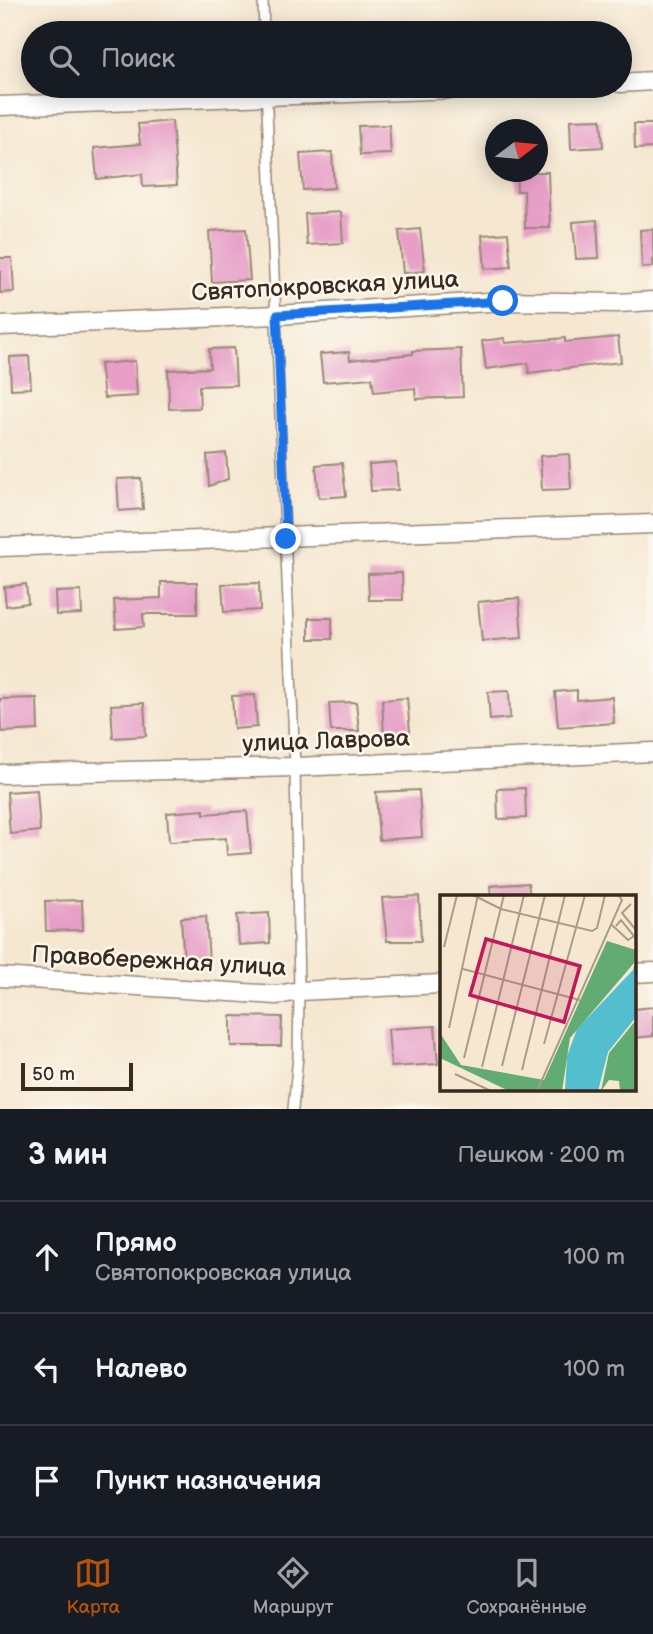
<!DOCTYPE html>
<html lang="ru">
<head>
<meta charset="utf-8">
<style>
  body { margin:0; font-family:"Balsamiq Sans",sans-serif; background:#242831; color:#f1f3f6 }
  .compass { position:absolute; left:485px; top:119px; width:63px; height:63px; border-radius:50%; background:#171b24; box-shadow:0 4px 18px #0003; rotate:74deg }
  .scale { position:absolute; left:21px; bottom:18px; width:112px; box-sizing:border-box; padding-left:7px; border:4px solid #3b2a1e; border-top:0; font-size:19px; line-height:24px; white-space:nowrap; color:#3b2a1e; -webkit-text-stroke:5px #fbf7ec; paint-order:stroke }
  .stop { position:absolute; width:21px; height:21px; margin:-16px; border:5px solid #1a73e8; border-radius:50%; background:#fff }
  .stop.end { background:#1a73e8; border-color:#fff; box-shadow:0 2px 7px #0008 }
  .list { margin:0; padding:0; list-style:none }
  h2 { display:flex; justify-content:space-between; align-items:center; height:91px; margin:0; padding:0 28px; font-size:30px }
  h2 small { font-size:23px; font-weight:400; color:#9ea1a6 }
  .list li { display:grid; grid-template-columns:46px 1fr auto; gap:21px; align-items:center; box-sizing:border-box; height:112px; padding:0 28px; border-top:2px solid #363941 }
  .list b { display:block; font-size:26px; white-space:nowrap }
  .list p { margin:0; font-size:23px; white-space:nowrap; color:#9ea1a6 }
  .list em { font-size:23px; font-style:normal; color:#9ea1a6 }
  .icon { flex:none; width:38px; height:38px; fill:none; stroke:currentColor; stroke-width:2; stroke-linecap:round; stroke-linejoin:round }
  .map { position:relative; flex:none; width:653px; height:1109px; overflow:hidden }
  .search { position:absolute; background:#171b24; box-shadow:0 4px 18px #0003; left:21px; right:21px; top:21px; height:77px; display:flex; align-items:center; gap:18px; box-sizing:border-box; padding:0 24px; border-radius:38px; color:#9ea1a6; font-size:26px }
  .sheet { height:427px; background:#171b24 }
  nav { display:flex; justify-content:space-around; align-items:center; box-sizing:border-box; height:98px; border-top:2px solid #363941; background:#171b24; font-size:19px; color:#9ea1a6 }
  nav a { display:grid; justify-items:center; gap:4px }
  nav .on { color:#b45309 }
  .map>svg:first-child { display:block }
  .building { fill:#e79fc8 }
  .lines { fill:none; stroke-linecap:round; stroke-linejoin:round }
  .lane-casing { stroke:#988877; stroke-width:12 }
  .street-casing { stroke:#988877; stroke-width:21 }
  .lane { stroke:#fff; stroke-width:9 }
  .street { stroke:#fff; stroke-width:18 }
  .route { stroke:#1a73e8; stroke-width:9 }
  .labels { text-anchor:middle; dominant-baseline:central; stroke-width:5; stroke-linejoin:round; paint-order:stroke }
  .street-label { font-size:24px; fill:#3b2a1e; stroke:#fbf7ec }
  .inset-road { fill:none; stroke:#ab9b89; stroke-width:2 }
  .view { fill:#c2185b; fill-opacity:0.15; stroke:#c2185b; stroke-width:3.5 }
  .inset-edge { fill:none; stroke:#3b2a1e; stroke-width:3.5 }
</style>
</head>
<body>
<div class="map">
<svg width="653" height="1109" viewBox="0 0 653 1109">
  <rect width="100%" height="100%" fill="#fbf7ec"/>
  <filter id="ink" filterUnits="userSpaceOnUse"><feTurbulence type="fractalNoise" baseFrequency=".0143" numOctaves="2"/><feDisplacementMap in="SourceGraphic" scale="14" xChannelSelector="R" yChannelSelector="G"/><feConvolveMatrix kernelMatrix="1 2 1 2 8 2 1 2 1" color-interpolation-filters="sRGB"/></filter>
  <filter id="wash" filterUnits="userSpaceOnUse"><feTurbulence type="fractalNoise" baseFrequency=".00686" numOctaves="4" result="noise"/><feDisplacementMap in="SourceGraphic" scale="28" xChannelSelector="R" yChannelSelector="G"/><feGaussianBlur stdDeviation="1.57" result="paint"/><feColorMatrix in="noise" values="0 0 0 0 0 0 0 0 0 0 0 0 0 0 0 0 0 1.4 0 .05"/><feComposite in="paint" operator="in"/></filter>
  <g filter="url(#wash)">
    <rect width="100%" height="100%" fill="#f5e7d0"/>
    <g id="blocks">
      <!-- building -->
      <g class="building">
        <polygon points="601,119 603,147 571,149 570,120"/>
        <polygon points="172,121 177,185 143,187 142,174 97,179 94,148 140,144 138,124"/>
        <polygon points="634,124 653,124 653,148 635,149"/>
        <polygon points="389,125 391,154 360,155 358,126"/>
        <polygon points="332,152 334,188 303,190 300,154"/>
        <polygon points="516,172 548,172 550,228 525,228 524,191 517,191"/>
        <polygon points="341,212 343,243 307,245 305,214"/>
        <polygon points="597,220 599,258 576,259 573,222"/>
        <polygon points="246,229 250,280 212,282 209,231"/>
        <polygon points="420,229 425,271 403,273 399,231"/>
        <polygon points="653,229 653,267 642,268 640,230"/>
        <polygon points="508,233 511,267 485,269 482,235"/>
        <polygon points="0,258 12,258 14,292 0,293"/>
        <polygon points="618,337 621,362 529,373 528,363 486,369 482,341 504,338 505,343 565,338 565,342"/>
        <polygon points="234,348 236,385 199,386 200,408 169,409 168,370 210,368 209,349"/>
        <polygon points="461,349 463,397 416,399 415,388 374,392 372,378 323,382 320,354 349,352 350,360 413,354 413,351"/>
        <polygon points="29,356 31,388 11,389 10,357"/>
        <polygon points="135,361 137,396 104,398 100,364"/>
        <polygon points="226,453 228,479 209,486 207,455"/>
        <polygon points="569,454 571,489 542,490 540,456"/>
        <polygon points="396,462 398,490 371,491 369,464"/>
        <polygon points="342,463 346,496 319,498 316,465"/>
        <polygon points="141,478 143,509 119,511 117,479"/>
        <polygon points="402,573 403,600 369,600 368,574"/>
        <polygon points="161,582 197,582 197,614 143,614 144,627 116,629 114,600 161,598"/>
        <polygon points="259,583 260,610 224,612 222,584"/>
        <polygon points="26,584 28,603 6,606 4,587"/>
        <polygon points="81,591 82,614 56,615 55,592"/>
        <polygon points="519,598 522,638 482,641 478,602"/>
        <rect x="309" y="618" width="23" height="21"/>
        <polygon points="577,690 577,700 612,697 614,723 558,727 555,692"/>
        <polygon points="509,691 510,718 490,720 488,692"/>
        <polygon points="255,695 257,727 234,729 232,696"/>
        <polygon points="37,698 38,730 1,732 0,699"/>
        <polygon points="407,698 410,732 384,734 382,700"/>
        <polygon points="356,702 359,731 331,731 329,703"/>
        <polygon points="144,703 146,736 113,738 111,705"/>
        <polygon points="525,788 526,818 498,819 497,789"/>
        <polygon points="37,790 40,831 10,834 7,792"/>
        <polygon points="419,790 422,837 379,840 376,792"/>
        <polygon points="204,810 204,814 247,811 251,853 227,855 226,838 169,842 167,813"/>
        <polygon points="528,883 530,897 491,897 490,886"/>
        <polygon points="419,896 421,941 387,941 382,898"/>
        <polygon points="82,900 83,930 46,931 45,901"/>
        <polygon points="269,913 270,943 239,945 237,915"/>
        <polygon points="206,916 209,963 184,964 181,918"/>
        <polygon points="653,1007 653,1036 634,1038 634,1009"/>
        <polygon points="231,1016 282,1017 281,1046 231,1046"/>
        <polygon points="435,1026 438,1064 391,1067 388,1029"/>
      </g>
    </g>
  </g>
  <g filter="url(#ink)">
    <use href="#blocks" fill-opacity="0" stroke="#988877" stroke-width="2"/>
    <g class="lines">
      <!-- lane casing -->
      <g class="lane-casing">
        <g id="lane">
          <polyline points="263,0 264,33"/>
          <polyline points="266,86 295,767 299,991 298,1056 293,1109"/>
        </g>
      </g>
      <!-- street casing -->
      <g class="street-casing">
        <g id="street">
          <polyline points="620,83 653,81"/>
          <polyline points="0,106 538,86"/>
          <polyline points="0,326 277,315 504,301 618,303 653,301"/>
          <polyline points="0,547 653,524"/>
          <polyline points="0,774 295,767 653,752"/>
          <polyline points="634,973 653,972"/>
          <polyline points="0,977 277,995 299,991 441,984"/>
        </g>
      </g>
      <!-- lane -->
      <use href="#lane" class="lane"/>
      <!-- street -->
      <use href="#street" class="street"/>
    </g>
  </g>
  <g class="lines" filter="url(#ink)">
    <!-- route -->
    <polyline class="route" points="286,539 277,315 503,301"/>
  </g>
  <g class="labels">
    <!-- street labels -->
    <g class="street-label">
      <text transform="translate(325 286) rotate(-3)">Святопокровская улица</text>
      <text transform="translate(326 741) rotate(-2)">улица Лаврова</text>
      <text transform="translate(159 961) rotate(3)">Правобережная улица</text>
    </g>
  </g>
  <!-- overview -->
  <g transform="translate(440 895)">
    <rect width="196" height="196" fill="#f5e7d0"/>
    <path d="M 167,46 L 196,55 L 194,68 L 130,143 L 122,196 L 69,196 L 0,163 L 0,138 L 21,170 L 104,185 ZM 196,125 L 196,196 L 180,196 L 179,186 L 169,185 L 161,196 L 169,158 Z" fill="#62ac74"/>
    <path d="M 196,64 L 196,122 L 168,157 L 158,196 L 125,196 L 127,161 L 137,134 L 193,75 Z" fill="#53bfce"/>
    <path class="inset-road" d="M 33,0 L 61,14 L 152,36 L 157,33 L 165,0M 191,9 L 182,18 L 196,35M 172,30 L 188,45 L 194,41 L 181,25 L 176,31M 4,52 L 17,0M 23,74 L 140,105M 9,133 L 38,0M 104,149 L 145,0M 24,163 L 64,0M 62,171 L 105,0M 42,172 L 84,0M 82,175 L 125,0M 15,179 L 51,196M 97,196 L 182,5 L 178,0"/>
    <path class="view" d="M 46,44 L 140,71 L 124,127 L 30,100 Z"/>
    <rect width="196" height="196" class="inset-edge"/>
  </g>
</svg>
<svg class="compass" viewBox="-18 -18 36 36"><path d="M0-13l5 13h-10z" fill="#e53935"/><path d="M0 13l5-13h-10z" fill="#9ea1a6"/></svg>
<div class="scale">50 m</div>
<div class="stop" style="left:503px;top:301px"></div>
<div class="stop end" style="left:286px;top:539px"></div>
<div class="search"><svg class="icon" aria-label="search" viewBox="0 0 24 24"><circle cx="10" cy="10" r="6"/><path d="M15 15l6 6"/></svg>Поиск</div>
</div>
<section class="sheet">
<h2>3 мин<small>Пешком · 200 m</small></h2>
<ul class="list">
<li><svg class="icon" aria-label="ahead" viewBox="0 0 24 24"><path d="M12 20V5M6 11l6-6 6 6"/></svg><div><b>Прямо</b><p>Святопокровская улица</p></div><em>100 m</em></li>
<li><svg class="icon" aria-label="left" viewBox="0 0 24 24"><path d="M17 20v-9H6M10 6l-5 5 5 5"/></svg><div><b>Налево</b></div><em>100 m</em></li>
<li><svg class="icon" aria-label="arrive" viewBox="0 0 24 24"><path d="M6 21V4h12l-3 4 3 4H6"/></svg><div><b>Пункт назначения</b></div></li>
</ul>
</section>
<nav>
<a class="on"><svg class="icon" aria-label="map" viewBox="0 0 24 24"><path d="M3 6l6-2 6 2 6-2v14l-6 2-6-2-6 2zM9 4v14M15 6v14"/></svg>Карта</a>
<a><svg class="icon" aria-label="directions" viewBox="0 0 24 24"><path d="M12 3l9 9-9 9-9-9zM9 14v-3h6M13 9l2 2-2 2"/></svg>Маршрут</a>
<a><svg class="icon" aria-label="saved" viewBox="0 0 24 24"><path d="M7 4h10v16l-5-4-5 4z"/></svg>Сохранённые</a>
</nav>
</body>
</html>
